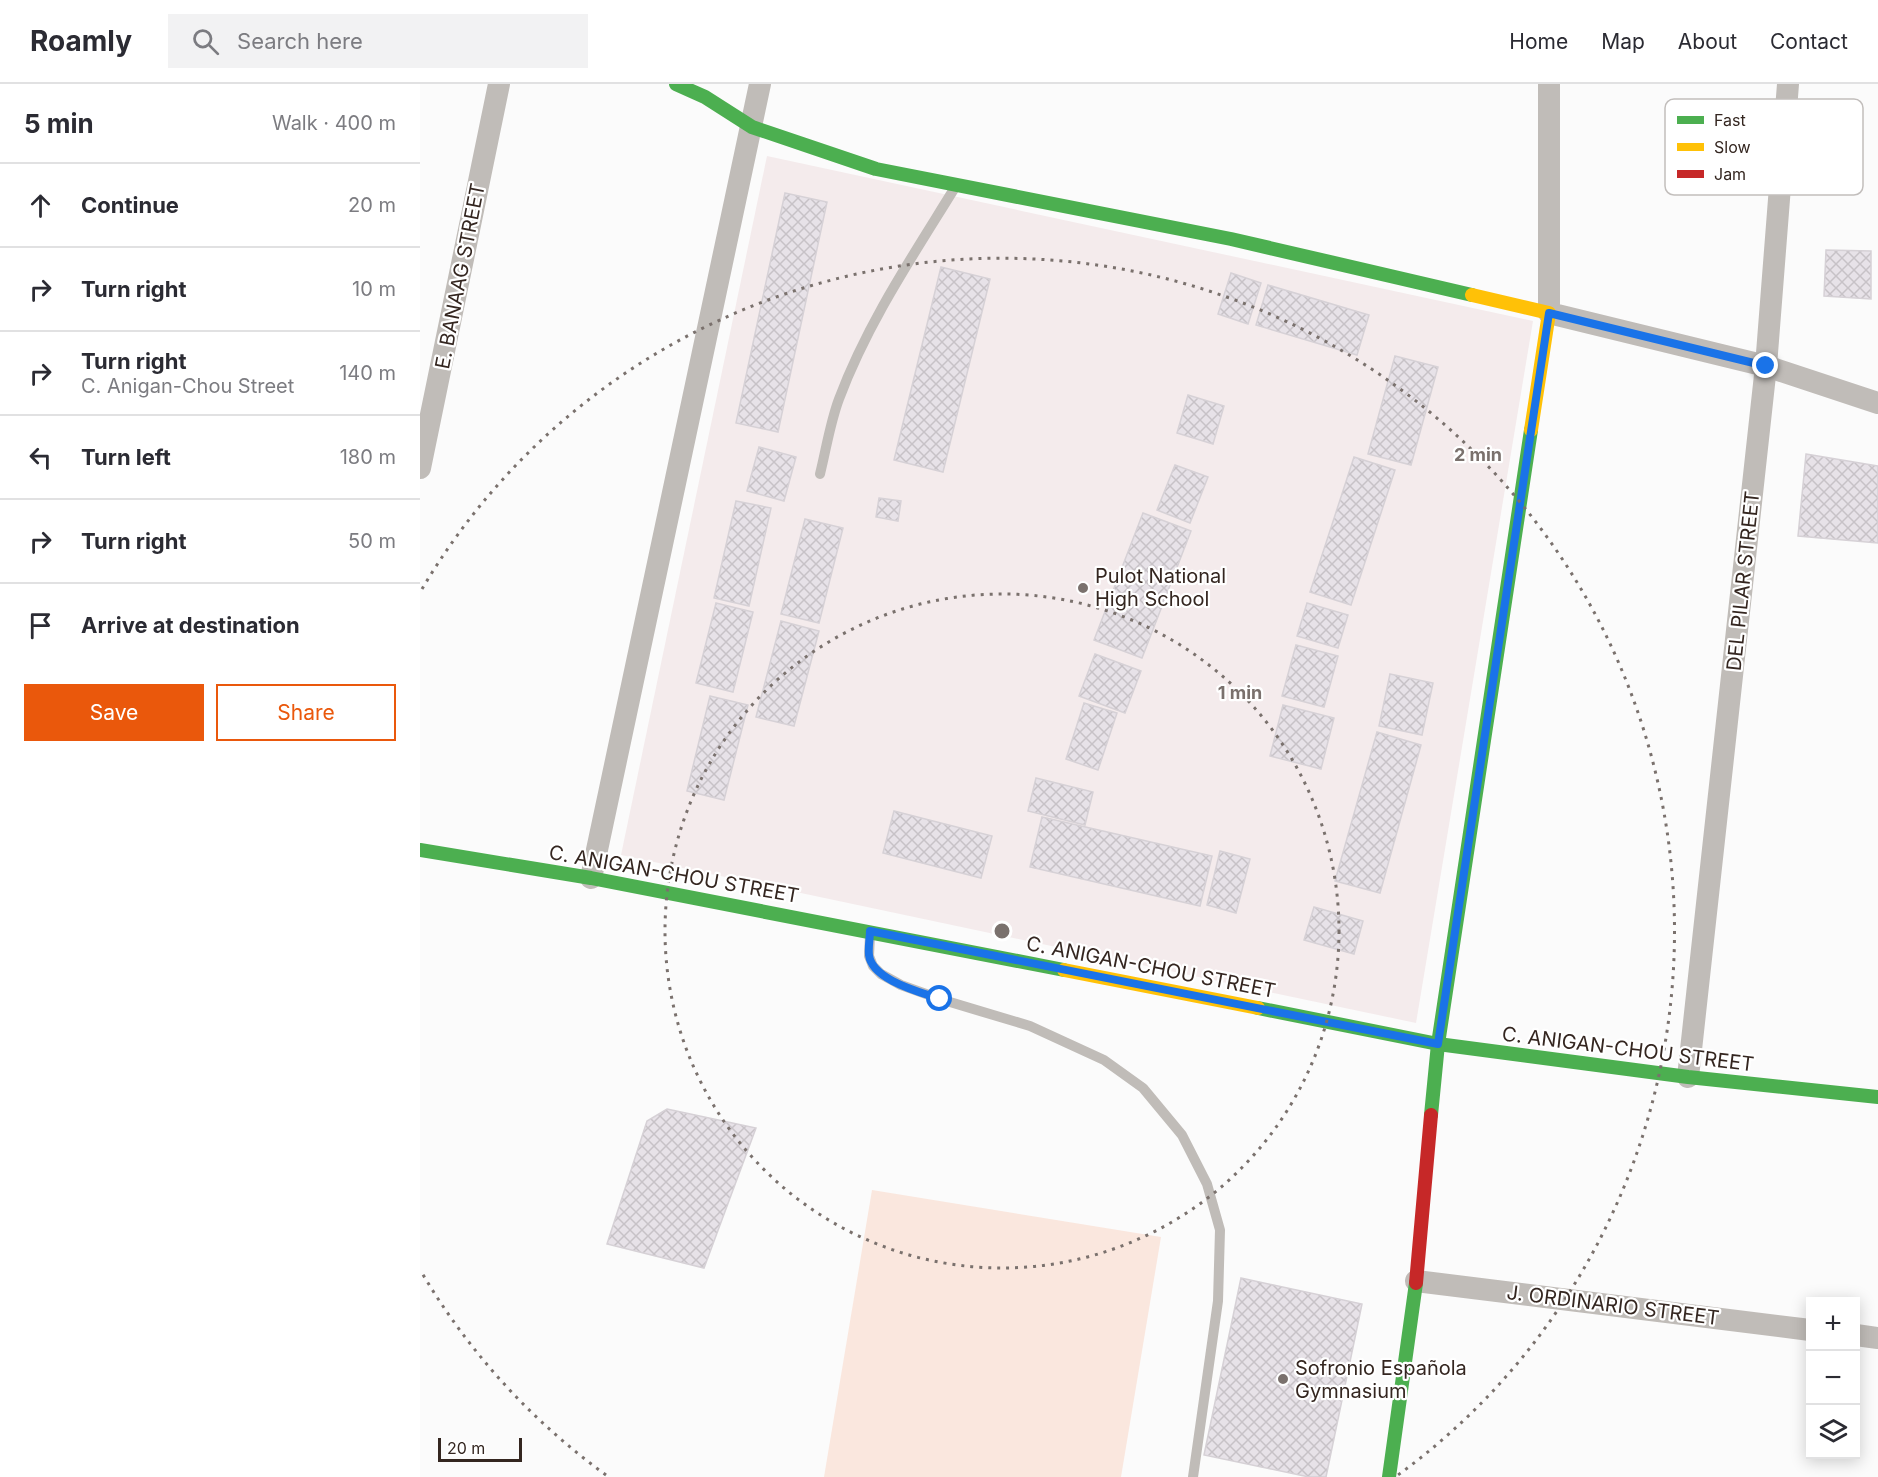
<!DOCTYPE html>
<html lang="en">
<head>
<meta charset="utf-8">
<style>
  body { margin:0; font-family:Inter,sans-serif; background:#f2f2f3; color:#2b2b33 }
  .controls { position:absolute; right:18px; bottom:18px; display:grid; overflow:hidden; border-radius:0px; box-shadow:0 3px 15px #0003 }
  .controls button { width:54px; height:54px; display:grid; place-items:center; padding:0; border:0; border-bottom:2px solid #e1e1e2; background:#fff; color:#2b2b33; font:30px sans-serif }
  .scale { position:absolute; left:18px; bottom:15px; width:84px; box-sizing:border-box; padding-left:6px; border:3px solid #342620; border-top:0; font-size:16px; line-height:21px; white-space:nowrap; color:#342620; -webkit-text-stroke:4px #fff; paint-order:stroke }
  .stop { position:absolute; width:18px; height:18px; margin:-14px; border:4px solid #1a73e8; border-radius:50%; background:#fff }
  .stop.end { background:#1a73e8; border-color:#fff; box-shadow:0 2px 6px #0008 }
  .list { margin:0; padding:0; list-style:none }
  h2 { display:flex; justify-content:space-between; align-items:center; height:78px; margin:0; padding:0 24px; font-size:26px }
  h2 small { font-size:20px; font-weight:400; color:#7c7c81 }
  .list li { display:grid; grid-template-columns:39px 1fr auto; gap:18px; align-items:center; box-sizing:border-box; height:84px; padding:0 24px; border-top:2px solid #e1e1e2 }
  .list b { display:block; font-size:22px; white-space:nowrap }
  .list p { margin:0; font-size:20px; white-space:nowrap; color:#7c7c81 }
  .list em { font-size:20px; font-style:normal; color:#7c7c81 }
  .actions { display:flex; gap:12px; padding:18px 24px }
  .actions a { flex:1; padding:14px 0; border:2px solid #ea580c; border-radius:0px; text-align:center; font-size:21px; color:#ea580c }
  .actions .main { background:#ea580c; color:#fff }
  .icon { flex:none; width:33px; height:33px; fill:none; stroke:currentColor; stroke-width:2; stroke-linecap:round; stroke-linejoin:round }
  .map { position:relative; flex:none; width:1458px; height:1393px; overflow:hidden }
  header { display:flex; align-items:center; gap:36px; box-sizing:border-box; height:84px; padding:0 30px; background:#fff; border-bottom:2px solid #e1e1e2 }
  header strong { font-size:28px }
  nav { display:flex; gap:33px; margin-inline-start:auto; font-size:21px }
  .search { width:420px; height:54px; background:#f2f2f3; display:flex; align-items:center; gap:15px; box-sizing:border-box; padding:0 21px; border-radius:0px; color:#7c7c81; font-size:22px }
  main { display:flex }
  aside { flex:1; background:#fff }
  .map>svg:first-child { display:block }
  .education { fill:#f4ebec }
  .pitch { fill:#fae7de }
  .building { fill:url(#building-cross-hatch); stroke:#d6d1d6; stroke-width:1.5 }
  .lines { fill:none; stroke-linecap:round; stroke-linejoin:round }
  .lane { stroke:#c0bcb8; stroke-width:10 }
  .street { stroke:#c0bcb8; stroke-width:22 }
  .fast { stroke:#4caf50; stroke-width:14 }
  .slow { stroke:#ffc107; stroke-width:14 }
  .jam { stroke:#c62828; stroke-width:14 }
  .route { stroke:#1a73e8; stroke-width:8 }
  .ring { fill:none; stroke:#7a716d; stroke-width:3; stroke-dasharray:3 6 }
  .poi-dot { fill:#7a716d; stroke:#fff; stroke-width:2 }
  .labels { text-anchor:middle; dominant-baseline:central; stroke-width:4.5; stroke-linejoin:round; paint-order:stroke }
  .street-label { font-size:20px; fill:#342620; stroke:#fff }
  .poi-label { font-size:20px; fill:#342620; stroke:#fff; text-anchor:start }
  .key { fill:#fff; stroke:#c2bebc; stroke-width:1.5 }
  .key-label { font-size:16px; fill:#342620 }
  .centre { fill:#7a716d; stroke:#fff; stroke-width:3 }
  .ring-label { font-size:18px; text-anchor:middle; font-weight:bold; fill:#7a716d; stroke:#fff; stroke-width:4.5; stroke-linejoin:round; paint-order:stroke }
</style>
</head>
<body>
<header>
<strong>Roamly</strong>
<div class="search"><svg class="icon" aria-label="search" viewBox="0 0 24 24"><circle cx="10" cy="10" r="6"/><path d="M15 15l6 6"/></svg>Search here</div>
<nav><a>Home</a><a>Map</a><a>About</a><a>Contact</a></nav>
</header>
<main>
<aside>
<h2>5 min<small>Walk · 400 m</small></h2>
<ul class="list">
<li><svg class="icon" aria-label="ahead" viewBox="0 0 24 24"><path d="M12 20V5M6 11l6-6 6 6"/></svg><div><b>Continue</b></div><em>20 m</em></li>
<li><svg class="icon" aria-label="right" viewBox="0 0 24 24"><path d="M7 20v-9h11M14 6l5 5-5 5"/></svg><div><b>Turn right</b></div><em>10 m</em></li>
<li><svg class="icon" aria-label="right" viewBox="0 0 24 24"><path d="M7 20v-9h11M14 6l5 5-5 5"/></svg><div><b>Turn right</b><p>C. Anigan-Chou Street</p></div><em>140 m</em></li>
<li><svg class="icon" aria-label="left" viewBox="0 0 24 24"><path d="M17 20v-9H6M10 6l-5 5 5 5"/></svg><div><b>Turn left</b></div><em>180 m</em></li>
<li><svg class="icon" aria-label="right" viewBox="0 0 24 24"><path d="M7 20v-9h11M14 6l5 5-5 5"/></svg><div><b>Turn right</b></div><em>50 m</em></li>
<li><svg class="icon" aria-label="arrive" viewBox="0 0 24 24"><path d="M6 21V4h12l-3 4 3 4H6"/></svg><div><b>Arrive at destination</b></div></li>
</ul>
<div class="actions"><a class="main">Save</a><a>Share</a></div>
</aside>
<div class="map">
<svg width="1458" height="1393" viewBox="0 0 1458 1393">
  <defs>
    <pattern id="building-cross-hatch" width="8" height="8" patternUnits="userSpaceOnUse" patternTransform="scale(1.5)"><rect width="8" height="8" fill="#e7e2e8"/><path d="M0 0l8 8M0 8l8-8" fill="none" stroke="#c7c2c7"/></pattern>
  </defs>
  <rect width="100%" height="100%" fill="#fbfbfb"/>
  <!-- education -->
  <polygon class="education" points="347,72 1113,237 996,939 201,771"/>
  <!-- pitch -->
  <polygon class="pitch" points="452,1106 741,1153 701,1393 404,1393"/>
  <!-- building -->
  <g class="building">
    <polygon points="365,109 407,118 358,348 316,339"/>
    <polygon points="1406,166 1451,167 1451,215 1404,212"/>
    <polygon points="521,183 570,195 523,388 474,376"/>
    <polygon points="811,189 841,199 828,240 798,230"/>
    <polygon points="848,201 949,231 937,271 836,241"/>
    <polygon points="975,272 1018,283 991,381 948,370"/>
    <polygon points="768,311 804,322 793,360 757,349"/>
    <polygon points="339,363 376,373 364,417 327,407"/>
    <polygon points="1386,370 1458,382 1458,459 1378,452"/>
    <polygon points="934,373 975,386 931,521 890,508"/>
    <polygon points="755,381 788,393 770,439 737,426"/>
    <polygon points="459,414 481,417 478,437 456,433"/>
    <polygon points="316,417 351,424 329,522 294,514"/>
    <polygon points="723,429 771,447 722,574 674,556"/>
    <polygon points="385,435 423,444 399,539 361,530"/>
    <polygon points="296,519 333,528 313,608 276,599"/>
    <polygon points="887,519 928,531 918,564 877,552"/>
    <polygon points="361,537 399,547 374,642 336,633"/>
    <polygon points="876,561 918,572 904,623 862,612"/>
    <polygon points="675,570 721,587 705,629 659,612"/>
    <polygon points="970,590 1013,599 1002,651 959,642"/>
    <polygon points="290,612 328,621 304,716 267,707"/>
    <polygon points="664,619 697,629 678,686 646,675"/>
    <polygon points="863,621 914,634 901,685 850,672"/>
    <polygon points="957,648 1001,661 960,809 915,797"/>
    <polygon points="616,694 673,708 665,741 608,727"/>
    <polygon points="474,727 572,752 561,794 463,769"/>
    <polygon points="622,733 792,772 780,822 610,783"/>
    <polygon points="800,767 830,775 816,829 787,821"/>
    <polygon points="894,823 943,837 934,870 884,856"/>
    <polygon points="247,1025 336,1044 284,1184 187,1160 227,1037"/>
    <polygon points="821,1194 942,1220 906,1393 889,1393 784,1371"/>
  </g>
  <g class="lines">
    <!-- lane -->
    <g class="lane">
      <path d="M 400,390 C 406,366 410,339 419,315 C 447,240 492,173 534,105"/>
      <polyline points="450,851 449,872 453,882 461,890 481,901 520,915 610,942 684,976 723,1004 762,1051 787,1100 800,1146 798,1217 773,1393"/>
    </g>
    <!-- street -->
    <g class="street">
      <polyline points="1129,0 1129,229 1346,282 1458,319"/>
      <polyline points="0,384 79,0"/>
      <polyline points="171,794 340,0"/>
      <polyline points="1268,993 1346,282 1368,0"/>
      <polyline points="996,1197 1390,1246"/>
      <polyline points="1436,1251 1458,1254"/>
    </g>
    <!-- fast -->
    <g class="fast">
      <polyline points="256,0 285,13 332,43 456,85 811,155 1052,211"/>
      <polyline points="0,766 171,794 644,886"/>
      <polyline points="838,924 1018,960 1268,993 1458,1013"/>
      <polyline points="1011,1031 1018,960 1111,346"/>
      <polyline points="969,1393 996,1199"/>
    </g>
    <!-- slow -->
    <g class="slow">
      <polyline points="1052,211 1129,229 1111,346"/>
      <polyline points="644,886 838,924"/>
    </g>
    <!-- jam -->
    <polyline class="jam" points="996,1199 1011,1031"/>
  </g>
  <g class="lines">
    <!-- route -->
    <path class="route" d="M 520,915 C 500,908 452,896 449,871 C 448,863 450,854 450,847 L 1018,960 L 1129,229 L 1346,282"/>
  </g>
  <!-- distance rings -->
  <g class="ring">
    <circle cx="582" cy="847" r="337"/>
    <path d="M186 1391A673 673 0 0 1 2 1189M2 505A673 673 0 1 1 978 1391"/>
  </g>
  <!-- markers -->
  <g class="poi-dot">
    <circle cx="663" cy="504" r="6"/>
    <circle cx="863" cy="1295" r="6"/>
  </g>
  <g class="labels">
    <!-- street labels -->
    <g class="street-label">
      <text transform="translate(40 192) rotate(-79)">E. BANAAG STREET</text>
      <text transform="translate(1323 497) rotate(-84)">DEL PILAR STREET</text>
      <text transform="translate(254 790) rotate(10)">C. ANIGAN-CHOU STREET</text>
      <text transform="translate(731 883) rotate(11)">C. ANIGAN-CHOU STREET</text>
      <text transform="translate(1208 965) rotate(7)">C. ANIGAN-CHOU STREET</text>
      <text transform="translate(1193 1221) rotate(7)">J. ORDINARIO STREET</text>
    </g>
    <!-- poi labels -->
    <g class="poi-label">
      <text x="675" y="492">Pulot National<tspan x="675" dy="23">High School</tspan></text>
      <text x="875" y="1284">Sofronio Española<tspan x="875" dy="23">Gymnasium</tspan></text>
    </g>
  </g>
  <!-- legend -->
  <rect x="1245" y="15" width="198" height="96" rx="9" class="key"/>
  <rect x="1257" y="32" width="27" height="8" fill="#4caf50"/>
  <rect x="1257" y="59" width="27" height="8" fill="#ffc107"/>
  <rect x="1257" y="86" width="27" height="8" fill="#c62828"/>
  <g class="key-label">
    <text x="1294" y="42">Fast</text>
    <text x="1294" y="69">Slow</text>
    <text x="1294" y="96">Jam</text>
  </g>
  <circle cx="582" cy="847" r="9" class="centre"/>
  <g class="ring-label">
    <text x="1058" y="377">2 min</text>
    <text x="820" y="615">1 min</text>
  </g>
</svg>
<div class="controls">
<button>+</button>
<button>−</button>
<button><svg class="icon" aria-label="layers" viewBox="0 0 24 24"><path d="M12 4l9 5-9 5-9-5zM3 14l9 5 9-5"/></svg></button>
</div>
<div class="scale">20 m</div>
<div class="stop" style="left:520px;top:915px"></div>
<div class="stop end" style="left:1346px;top:282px"></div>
</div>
</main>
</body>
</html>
